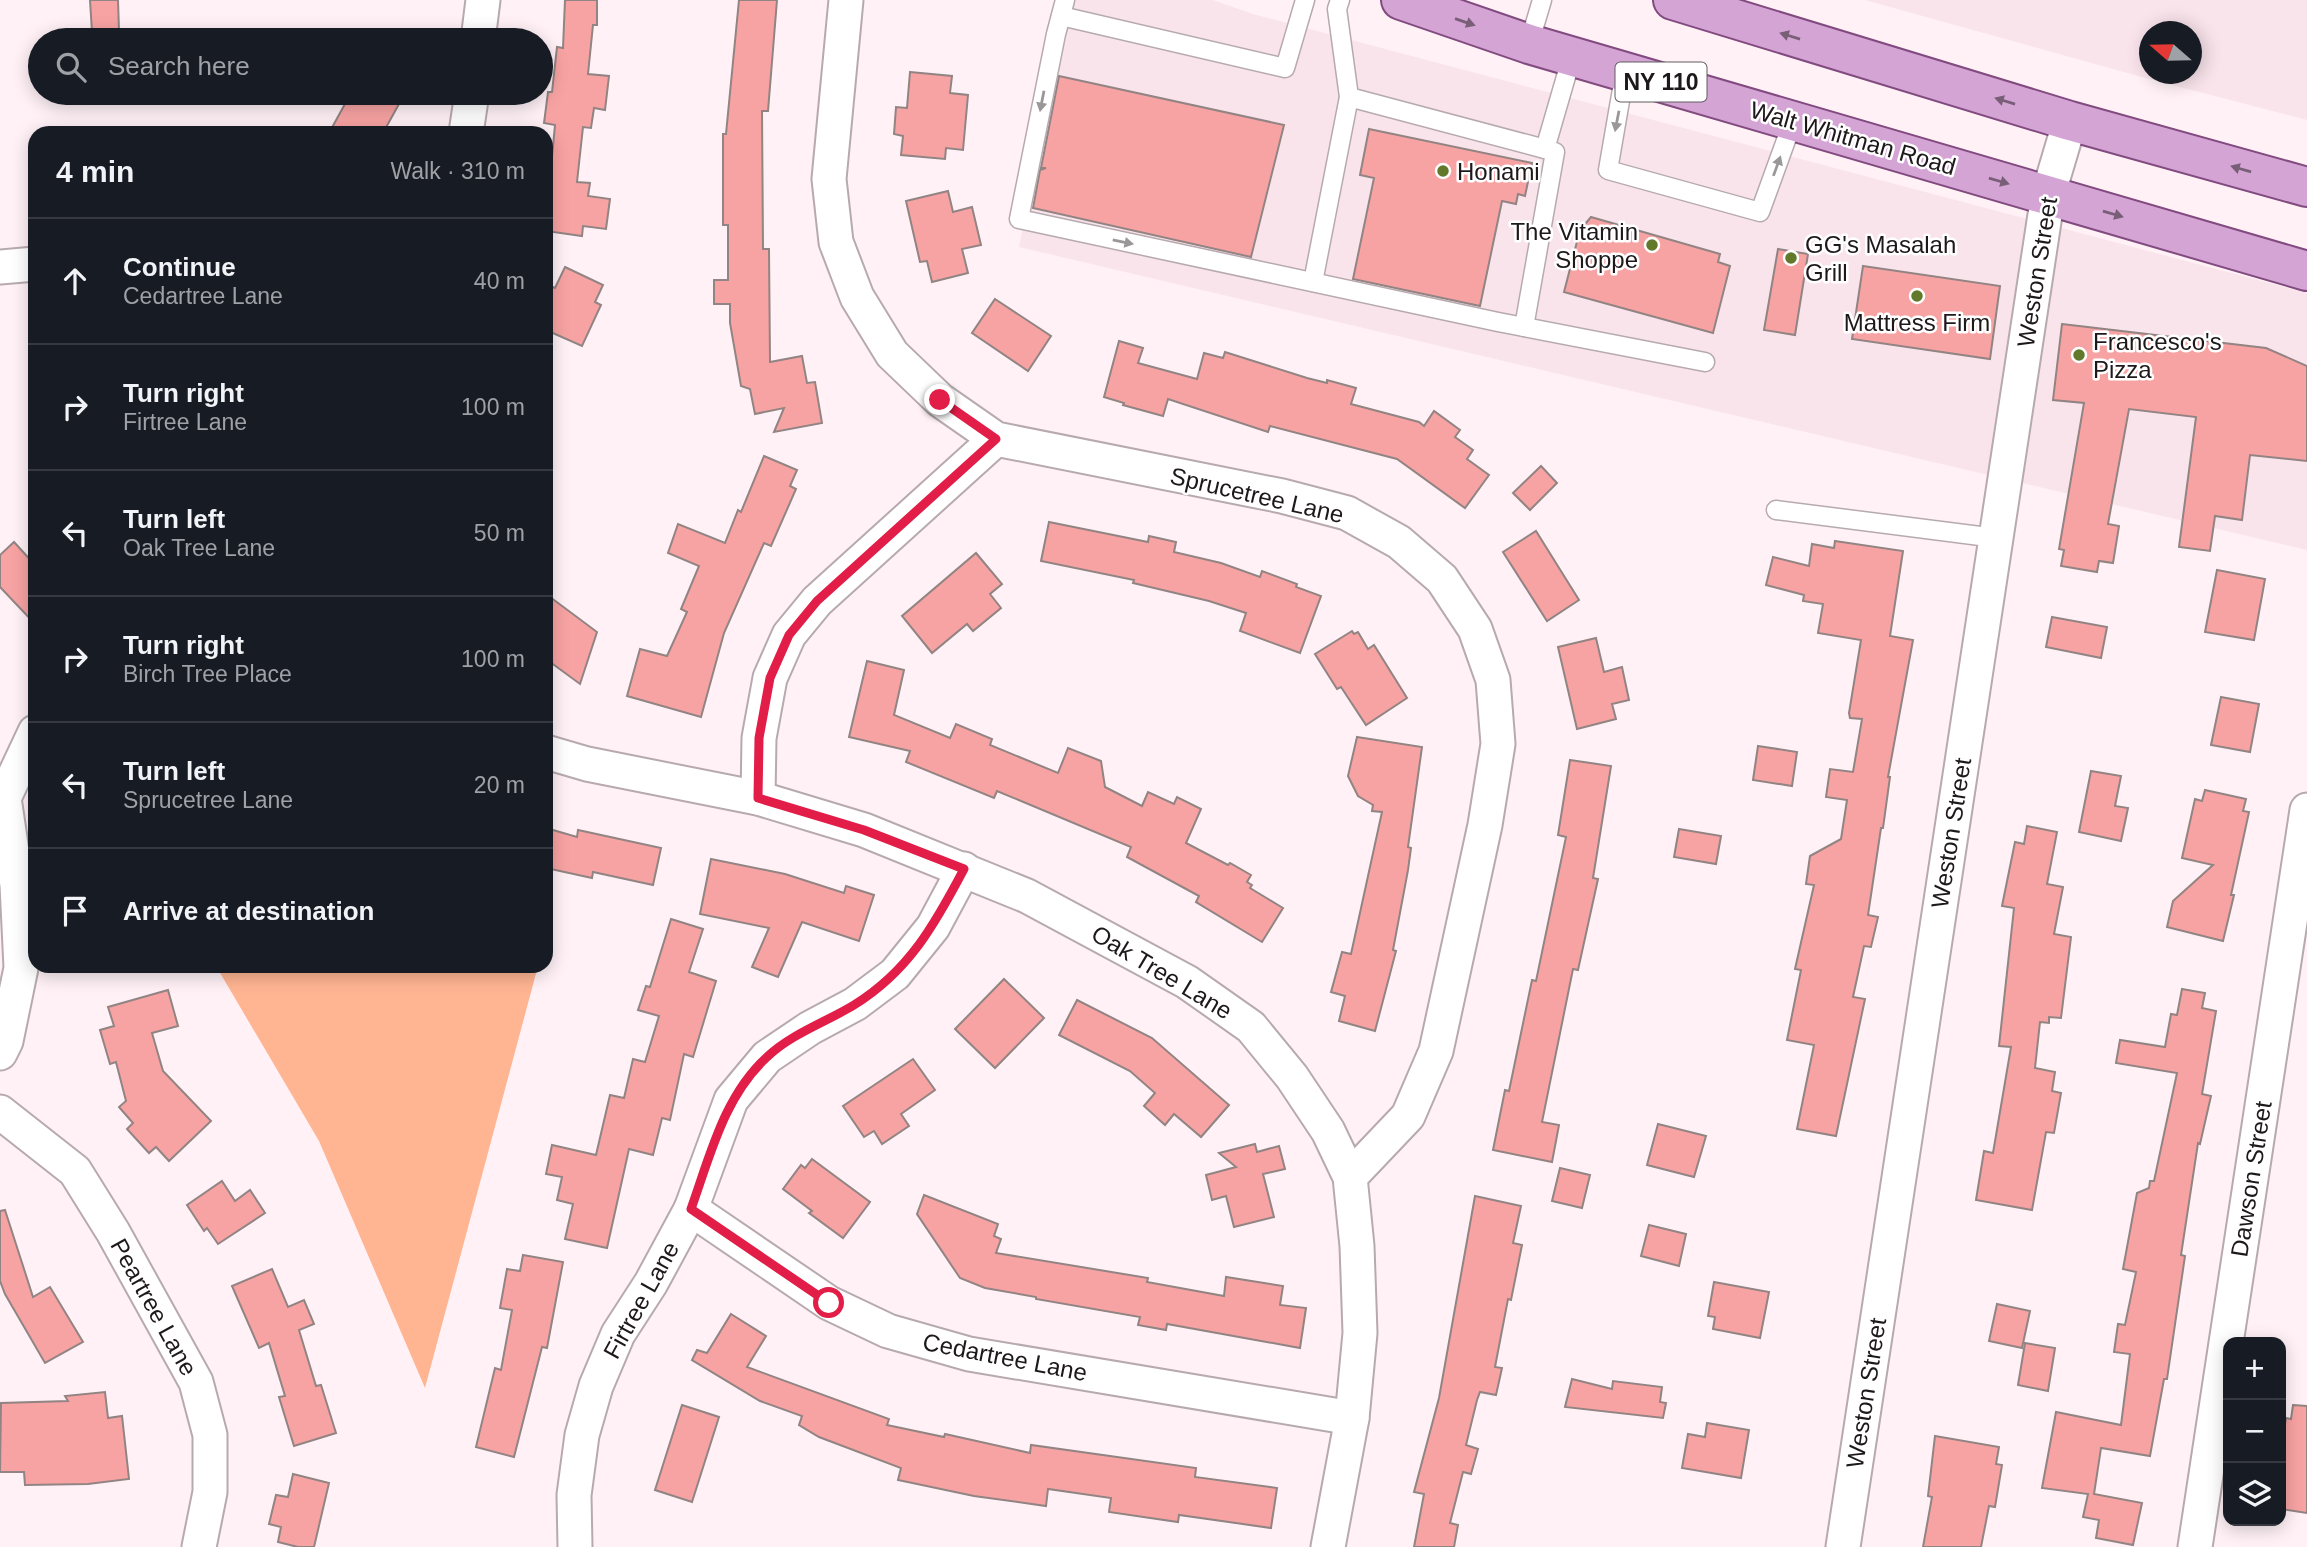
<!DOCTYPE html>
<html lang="en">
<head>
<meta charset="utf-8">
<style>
  body { margin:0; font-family:Helvetica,sans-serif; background:#242831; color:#f1f3f6 }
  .controls { position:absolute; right:21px; bottom:21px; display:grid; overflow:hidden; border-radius:14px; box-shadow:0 4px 18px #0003 }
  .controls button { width:63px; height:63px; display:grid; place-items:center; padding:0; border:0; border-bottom:2px solid #363941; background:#171b24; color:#f1f3f6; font:35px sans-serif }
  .compass { position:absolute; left:2139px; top:21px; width:63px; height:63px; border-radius:50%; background:#171b24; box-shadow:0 4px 18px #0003; rotate:290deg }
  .stop { position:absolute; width:21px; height:21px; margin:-16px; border:5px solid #e11d48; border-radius:50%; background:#fff }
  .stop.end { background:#e11d48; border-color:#fff; box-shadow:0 2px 7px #0008 }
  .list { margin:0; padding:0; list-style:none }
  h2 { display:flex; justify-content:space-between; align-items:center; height:91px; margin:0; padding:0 28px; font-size:30px }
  h2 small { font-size:23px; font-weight:400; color:#9ea1a6 }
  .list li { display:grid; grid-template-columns:46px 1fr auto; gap:21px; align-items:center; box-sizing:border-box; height:126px; padding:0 28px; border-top:2px solid #363941 }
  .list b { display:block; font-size:26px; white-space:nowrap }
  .list p { margin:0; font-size:23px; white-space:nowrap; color:#9ea1a6 }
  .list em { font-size:23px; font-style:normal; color:#9ea1a6 }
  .icon { flex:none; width:38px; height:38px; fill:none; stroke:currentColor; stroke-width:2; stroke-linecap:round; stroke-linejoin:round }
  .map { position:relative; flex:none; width:2307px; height:1547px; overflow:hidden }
  .search { position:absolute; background:#171b24; box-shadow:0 4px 18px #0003; left:28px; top:28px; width:525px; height:77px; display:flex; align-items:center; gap:18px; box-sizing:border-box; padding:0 24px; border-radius:38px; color:#9ea1a6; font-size:26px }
  .panel { position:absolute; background:#171b24; box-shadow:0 4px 18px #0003; left:28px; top:126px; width:525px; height:847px; border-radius:21px }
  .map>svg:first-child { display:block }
  .built { fill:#fae4ec; fill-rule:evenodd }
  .green { fill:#ffb592 }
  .building { fill:#f8a3a3; stroke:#918483; stroke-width:2 }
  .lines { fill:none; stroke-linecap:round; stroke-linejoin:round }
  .service-casing { stroke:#b7aaaf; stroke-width:21 }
  .minor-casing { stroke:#b7aaaf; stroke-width:37 }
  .primary-casing { stroke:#824b80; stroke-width:42 }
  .service { stroke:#fff; stroke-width:18 }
  .minor { stroke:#fff; stroke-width:33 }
  .primary { stroke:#d4a4d4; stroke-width:38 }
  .oneway { fill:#785e77 }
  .oneway2 { fill:#999798 }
  .route { stroke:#e11d48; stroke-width:9 }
  .poi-dot { fill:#62792b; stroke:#fff; stroke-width:2.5 }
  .labels { text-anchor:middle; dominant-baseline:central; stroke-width:5; stroke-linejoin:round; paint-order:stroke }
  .shield { fill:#fff; stroke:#615d5f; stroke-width:2 }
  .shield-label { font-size:23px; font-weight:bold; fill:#1d181a }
  .street-label { font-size:24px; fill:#1d181a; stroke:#fff }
  .poi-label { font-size:24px; fill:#1d181a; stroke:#fff; text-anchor:start }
</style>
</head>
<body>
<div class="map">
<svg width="2307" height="1547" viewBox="0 0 2307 1547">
  <rect width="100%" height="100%" fill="#fff1f6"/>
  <!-- built -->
  <g class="built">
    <polygon points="1069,0 1213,0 1253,14 2307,293 2307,550 1019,247"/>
    <path d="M 1865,0 L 2307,0 L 2307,120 L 2149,79 ZM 2150,32 L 2192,32 L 2192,74 L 2150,74 Z"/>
  </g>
  <!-- green -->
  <polygon class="green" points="216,966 538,966 425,1388 319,1141"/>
  <!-- building -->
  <g class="building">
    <polygon points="90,0 118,0 119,31 92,32"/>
    <polygon points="565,0 597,0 597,25 593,25 588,74 609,76 605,110 594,108 591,128 583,127 577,182 590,183 588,196 610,199 606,229 583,226 582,236 546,231 546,177 550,178 555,125 544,123 548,92 552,92 557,47 563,48"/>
    <polygon points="739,0 777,0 768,111 762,111 763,249 769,249 770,362 802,356 807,383 815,382 822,423 774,432 784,408 755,414 750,389 741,386 730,323 730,304 714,304 714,280 728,280 728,225 723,225 723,134 726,134"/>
    <polygon points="910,72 952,76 950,93 968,95 963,150 946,148 945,159 901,155 903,136 894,134 896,107 907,108"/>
    <polygon points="1059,76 1284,125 1251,257 1033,208 1040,170 1046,168 1041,168"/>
    <polygon points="351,93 405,93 383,133 329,133"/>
    <polygon points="1369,129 1532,163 1525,196 1518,194 1516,204 1502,201 1480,306 1353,279 1374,178 1360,175"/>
    <polygon points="948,191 953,212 972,207 981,245 962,249 968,273 932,282 927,261 920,262 906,201"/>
    <polygon points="1591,217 1720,254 1718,262 1730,266 1713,333 1564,292 1580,230"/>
    <polygon points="1778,249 1808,254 1795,335 1764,330"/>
    <polygon points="1863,266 2000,286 1990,359 1852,339"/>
    <polygon points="565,267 603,285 595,302 601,305 582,346 546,330 546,284 555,288"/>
    <polygon points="995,299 1051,336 1028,371 972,333"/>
    <polygon points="2062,324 2266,348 2307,366 2307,461 2250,455 2242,520 2215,516 2210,551 2179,547 2196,417 2129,409 2108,524 2119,526 2113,563 2099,561 2097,572 2061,566 2064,550 2059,549 2084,403 2053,400"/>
    <polygon points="1119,341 1143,348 1138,363 1197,379 1204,353 1223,358 1225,352 1307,378 1327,383 1327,380 1356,388 1351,404 1419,422 1424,426 1434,411 1460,430 1455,437 1473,450 1467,459 1489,475 1465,508 1397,459 1270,426 1268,432 1168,399 1163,416 1123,405 1124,403 1104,397"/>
    <polygon points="764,456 797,470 790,486 796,489 771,546 764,543 724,633 701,717 627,696 640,649 667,656 687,612 681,609 699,566 668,553 678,524 725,543 738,510 741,512"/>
    <polygon points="1541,466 1557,483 1530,510 1513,493"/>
    <polygon points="1049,522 1148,542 1149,536 1176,542 1174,552 1221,563 1260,577 1262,571 1297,584 1296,587 1321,596 1300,653 1240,631 1246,613 1209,601 1133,583 1134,580 1041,561"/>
    <polygon points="1536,531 1579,600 1547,621 1503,552"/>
    <polygon points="1835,541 1903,551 1890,636 1913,640 1888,777 1890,777 1883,828 1881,828 1868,915 1878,917 1871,947 1864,946 1853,997 1865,999 1836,1136 1797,1129 1814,1045 1787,1040 1801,970 1795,969 1814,885 1806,884 1810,856 1841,839 1847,800 1826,797 1830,769 1853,772 1862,719 1850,718 1849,713 1861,640 1818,633 1823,604 1803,601 1804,595 1766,585 1773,557 1809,566 1812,544 1834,548"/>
    <polygon points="14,542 35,565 35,624 0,587 0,555"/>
    <polygon points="976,553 1002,584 990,594 1001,608 973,631 967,624 932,653 902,616"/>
    <polygon points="2217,570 2265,579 2254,640 2205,632"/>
    <polygon points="546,594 597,632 580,684 546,659"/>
    <polygon points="2052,617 2107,627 2101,658 2046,647"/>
    <polygon points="1352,631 1354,634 1358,632 1368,649 1374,645 1407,698 1366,725 1341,687 1337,689 1315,654"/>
    <polygon points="1596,638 1604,672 1622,667 1629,700 1612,704 1616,719 1577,729 1558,647"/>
    <polygon points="867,661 904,670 894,715 950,738 956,724 992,739 990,745 1058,773 1068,748 1101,761 1105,787 1142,806 1148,792 1174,804 1177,797 1201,809 1186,843 1228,865 1230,863 1251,875 1247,882 1252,885 1250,888 1283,908 1262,942 1196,902 1199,896 1127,857 1131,847 997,791 994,798 906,762 910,751 849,737"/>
    <polygon points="2221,697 2259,704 2250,752 2211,745"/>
    <polygon points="1357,737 1422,747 1408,847 1411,848 1408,870 1393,950 1396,951 1375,1031 1339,1021 1345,996 1331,992 1342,952 1351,954 1382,812 1372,811 1373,805 1358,796 1348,776"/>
    <polygon points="1758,746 1797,752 1792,786 1753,780"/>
    <polygon points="1570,760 1611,766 1593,878 1598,879 1578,970 1573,969 1542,1122 1559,1125 1552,1162 1493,1150 1505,1090 1509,1091 1532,980 1536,981 1566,837 1558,835"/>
    <polygon points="2091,771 2121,776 2115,806 2128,808 2121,841 2079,832"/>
    <polygon points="2205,790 2246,799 2243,811 2249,812 2231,895 2234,895 2223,941 2167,927 2173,901 2213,865 2182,858 2195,799 2202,801"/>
    <polygon points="2027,826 2057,832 2047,884 2063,887 2054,934 2071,937 2061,1018 2049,1017 2049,1023 2040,1022 2035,1068 2055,1072 2052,1091 2061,1093 2054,1133 2046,1132 2032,1210 1976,1200 1984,1151 1993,1153 2011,1047 1999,1046 2014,908 2002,906 2015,842 2024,844"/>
    <polygon points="546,828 577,837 578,830 661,848 653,885 593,872 592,878 546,868"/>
    <polygon points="1679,829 1721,836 1716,864 1674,857"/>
    <polygon points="711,859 785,874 844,893 846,886 874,895 859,941 802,922 778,977 752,967 769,928 700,914"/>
    <polygon points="671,919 703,929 689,972 716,981 693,1057 684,1054 670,1120 662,1118 653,1155 629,1149 607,1248 565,1239 573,1204 557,1200 562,1177 546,1174 552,1145 596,1155 610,1095 624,1098 633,1059 645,1062 659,1016 638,1010 646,986 650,987"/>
    <polygon points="1004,979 1044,1018 995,1068 955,1029"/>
    <polygon points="2182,989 2205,993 2202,1008 2216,1011 2202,1094 2211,1096 2200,1144 2198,1143 2181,1255 2185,1256 2167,1379 2164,1379 2150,1456 2101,1448 2094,1494 2142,1503 2133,1545 2096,1538 2099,1520 2083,1517 2088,1494 2042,1488 2056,1412 2121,1425 2130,1354 2114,1352 2118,1324 2125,1325 2136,1272 2123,1269 2137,1193 2149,1188 2150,1181 2154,1181 2177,1073 2116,1063 2120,1040 2165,1047 2171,1014 2177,1015"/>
    <polygon points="168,990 178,1026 152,1033 163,1071 211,1121 169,1161 156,1147 149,1153 127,1129 133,1123 119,1107 126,1101 116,1062 110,1064 100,1030 114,1026 108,1007"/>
    <polygon points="1077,1000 1152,1038 1229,1105 1201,1137 1174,1114 1165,1125 1144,1106 1155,1093 1130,1071 1059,1035"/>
    <polygon points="913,1059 935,1090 901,1114 909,1126 882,1144 874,1131 864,1137 843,1106"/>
    <polygon points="1658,1124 1706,1136 1694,1177 1647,1165"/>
    <polygon points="1255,1144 1257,1152 1279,1146 1285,1169 1263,1174 1274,1217 1234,1227 1226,1196 1212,1200 1206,1175 1236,1167 1219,1153"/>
    <polygon points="812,1159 870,1202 843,1238 809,1213 812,1211 783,1189 801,1165 805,1168"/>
    <polygon points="1560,1168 1590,1175 1582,1208 1552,1201"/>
    <polygon points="222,1181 235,1201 250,1190 265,1213 218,1244 207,1228 204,1231 187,1205"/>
    <polygon points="924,1195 998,1224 994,1236 1001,1239 996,1253 1148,1278 1147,1282 1224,1296 1226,1277 1283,1286 1280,1305 1306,1308 1300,1348 1167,1324 1166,1330 1138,1325 1140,1317 1036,1299 1036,1297 985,1288 960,1278 917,1214"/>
    <polygon points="1475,1196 1521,1206 1513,1243 1522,1245 1511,1300 1508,1299 1495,1367 1502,1368 1496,1395 1480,1392 1477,1400 1466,1445 1478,1449 1471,1474 1463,1472 1450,1523 1458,1525 1454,1547 1414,1547 1424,1494 1414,1492 1439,1398"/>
    <polygon points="5,1210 33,1297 50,1287 83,1342 45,1363 5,1294 0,1281 0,1211"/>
    <polygon points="1649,1225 1686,1234 1679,1266 1641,1256"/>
    <polygon points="523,1255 563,1262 547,1348 542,1347 514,1457 476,1447 495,1368 501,1370 512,1310 500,1308 507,1269 520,1271"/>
    <polygon points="272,1269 288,1307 304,1300 314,1324 299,1330 316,1386 321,1385 336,1433 294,1446 279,1397 285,1396 269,1343 259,1348 232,1286"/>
    <polygon points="1714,1282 1769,1292 1760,1338 1713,1329 1715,1317 1708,1316"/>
    <polygon points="1997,1304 2030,1311 2022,1348 1989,1341"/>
    <polygon points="731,1314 766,1336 747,1367 889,1419 887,1425 944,1437 945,1434 1030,1453 1031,1445 1196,1468 1195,1477 1277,1488 1271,1528 1179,1515 1178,1522 1109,1512 1111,1498 1048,1489 1046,1506 974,1496 898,1480 901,1468 819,1437 799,1425 802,1416 760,1401 692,1360 697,1350 707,1353"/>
    <polygon points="2025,1343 2055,1348 2048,1391 2018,1385"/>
    <polygon points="1572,1379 1612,1389 1613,1381 1662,1387 1660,1402 1666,1403 1663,1418 1565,1407"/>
    <polygon points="105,1392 108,1418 122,1416 129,1479 88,1484 25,1485 24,1472 0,1472 1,1403 68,1401 65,1396"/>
    <polygon points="682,1405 719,1417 692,1502 655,1490"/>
    <polygon points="2293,1405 2307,1406 2307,1513 2281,1509 2281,1482 2285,1455 2281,1455 2281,1449 2286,1418 2291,1419"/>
    <polygon points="1707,1423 1749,1430 1741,1478 1682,1468 1688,1434 1705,1437"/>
    <polygon points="1935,1436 1999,1447 1996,1464 2002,1465 1995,1507 1989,1506 1981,1547 1923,1547 1932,1497 1928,1496"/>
    <polygon points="293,1474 329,1483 314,1547 298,1547 278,1542 281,1527 269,1524 276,1495 288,1497"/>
  </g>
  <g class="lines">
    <!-- service casing -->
    <g class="service-casing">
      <g id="service">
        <polyline points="1065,0 1056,34 1019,219 1498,322 1705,362"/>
        <polyline points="1340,0 1337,9 1349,97 1545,149 1572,56"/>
        <polyline points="1061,16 1285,68 1305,0"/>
        <polyline points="1529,44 1542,0"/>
        <polyline points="1625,72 1608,170 1760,212 1793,121"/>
        <polyline points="1313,282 1349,97"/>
        <polyline points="1524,327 1555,152 1545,149"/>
        <polyline points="1776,510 1996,538"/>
      </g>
    </g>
    <!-- minor casing -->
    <g class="minor-casing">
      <g id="minor">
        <polyline points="846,0 829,179 836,242 857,297 892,354 940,400 996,439 1282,496 1347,513 1399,542 1442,579 1475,629 1493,680 1498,744 1485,825 1436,1051 1408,1116 1350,1177"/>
        <polyline points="478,40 483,0"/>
        <polyline points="466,133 472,93"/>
        <polyline points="0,267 35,264"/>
        <polyline points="546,752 587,764 758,798 864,830 1027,896 1187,982 1251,1027 1292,1077 1328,1131 1350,1177 1357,1246 1360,1333 1352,1418 1328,1547"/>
        <polyline points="758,798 759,738 770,678 789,635 817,601 996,439"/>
        <polyline points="0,1053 6,1041 21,968 17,885 4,798 35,732"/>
        <polyline points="0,1112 75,1171 113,1232 196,1382 210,1435 210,1492 199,1547"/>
        <polyline points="691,1209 829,1303 888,1331 969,1354 1352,1418"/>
        <polyline points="575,1547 574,1495 582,1435 596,1386 618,1334 651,1283 691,1209 731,1100 767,1057 810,1028 855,1004 895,974 933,927 964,869"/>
        <polyline points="1843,1547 2048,195 2070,121"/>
        <polyline points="2195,1547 2307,810"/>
      </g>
    </g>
    <!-- primary casing -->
    <g class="primary-casing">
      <g id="primary">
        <polyline points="1401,0 1529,44 2307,271"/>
        <polyline points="1673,0 2070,121 2307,187"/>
      </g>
    </g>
    <!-- service -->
    <use href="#service" class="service"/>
    <!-- minor -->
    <use href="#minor" class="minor"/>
    <!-- primary -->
    <use href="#primary" class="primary"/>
  </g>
  <!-- one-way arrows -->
  <defs><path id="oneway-solid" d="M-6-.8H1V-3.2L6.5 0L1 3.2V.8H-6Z" transform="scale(1.75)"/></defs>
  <g class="oneway">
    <use href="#oneway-solid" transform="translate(1465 22) rotate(19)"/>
    <use href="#oneway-solid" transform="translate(1790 36) rotate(-163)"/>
    <use href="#oneway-solid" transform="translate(2005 101) rotate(-163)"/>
    <use href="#oneway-solid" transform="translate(2241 169) rotate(-164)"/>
    <use href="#oneway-solid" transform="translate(1999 181) rotate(16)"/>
    <use href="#oneway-solid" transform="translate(2113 214) rotate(16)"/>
  </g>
  <g class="oneway2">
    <use href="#oneway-solid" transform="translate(1042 101) rotate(101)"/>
    <use href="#oneway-solid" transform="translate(1617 121) rotate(101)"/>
    <use href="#oneway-solid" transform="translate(1777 166) rotate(-70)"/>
    <use href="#oneway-solid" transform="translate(1123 242) rotate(12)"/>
  </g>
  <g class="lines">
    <!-- route -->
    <path class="route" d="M 829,1303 L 691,1209 C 710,1156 724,1096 767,1057 C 791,1034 826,1022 854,1005 C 909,971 935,924 964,869 L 864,830 L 758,798 L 759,738 L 770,678 L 789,635 L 817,601 L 996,439 L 940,400"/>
  </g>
  <!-- markers -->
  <g class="poi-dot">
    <circle cx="1443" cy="171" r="7"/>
    <circle cx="1652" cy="245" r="7"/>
    <circle cx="1791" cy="258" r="7"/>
    <circle cx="1917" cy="296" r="7"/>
    <circle cx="2079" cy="355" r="7"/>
  </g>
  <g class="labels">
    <!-- shield labels -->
    <rect class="shield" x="1615.5" y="62.5" width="91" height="39" rx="5"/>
    <g class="shield-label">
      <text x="1661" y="82">NY 110</text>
    </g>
    <!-- street labels -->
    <g class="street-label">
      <text transform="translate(1853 138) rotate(16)">Walt Whitman Road</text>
      <text transform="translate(2037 272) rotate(-81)">Weston Street</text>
      <text transform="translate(1257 495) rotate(13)">Sprucetree Lane</text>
      <text transform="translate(1951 833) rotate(-81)">Weston Street</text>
      <text transform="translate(1162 972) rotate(31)">Oak Tree Lane</text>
      <text transform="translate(2251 1179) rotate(-81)">Dawson Street</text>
      <text transform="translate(641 1300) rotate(-61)">Firtree Lane</text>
      <text transform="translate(154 1307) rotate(61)">Peartree Lane</text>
      <text transform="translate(1005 1357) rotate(11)">Cedartree Lane</text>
      <text transform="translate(1866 1393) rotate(-81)">Weston Street</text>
    </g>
    <!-- poi labels -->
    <g class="poi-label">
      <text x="1457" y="171">Honami</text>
      <text x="1638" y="231" text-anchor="end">The Vitamin<tspan x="1638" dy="28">Shoppe</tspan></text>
      <text x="1805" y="244">GG's Masalah<tspan x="1805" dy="28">Grill</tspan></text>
      <text x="1917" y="322" text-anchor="middle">Mattress Firm</text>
      <text x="2093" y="341">Francesco's<tspan x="2093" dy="28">Pizza</tspan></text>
    </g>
  </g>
</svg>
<div class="controls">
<button>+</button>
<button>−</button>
<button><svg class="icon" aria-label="layers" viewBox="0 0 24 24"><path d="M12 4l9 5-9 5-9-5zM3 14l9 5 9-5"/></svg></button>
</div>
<svg class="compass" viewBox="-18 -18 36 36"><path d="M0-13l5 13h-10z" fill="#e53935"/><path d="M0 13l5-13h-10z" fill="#9ea1a6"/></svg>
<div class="stop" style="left:829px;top:1303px"></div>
<div class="stop end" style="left:940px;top:400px"></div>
<div class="search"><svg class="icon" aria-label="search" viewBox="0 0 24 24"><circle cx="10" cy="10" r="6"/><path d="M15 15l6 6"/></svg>Search here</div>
<section class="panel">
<h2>4 min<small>Walk · 310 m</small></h2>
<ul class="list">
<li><svg class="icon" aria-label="ahead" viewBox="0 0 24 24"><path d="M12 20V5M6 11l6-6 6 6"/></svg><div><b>Continue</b><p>Cedartree Lane</p></div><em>40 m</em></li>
<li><svg class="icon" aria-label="right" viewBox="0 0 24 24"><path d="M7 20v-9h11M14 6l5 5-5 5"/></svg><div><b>Turn right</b><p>Firtree Lane</p></div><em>100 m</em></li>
<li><svg class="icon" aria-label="left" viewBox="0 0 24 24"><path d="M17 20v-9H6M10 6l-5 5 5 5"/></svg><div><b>Turn left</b><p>Oak Tree Lane</p></div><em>50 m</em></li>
<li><svg class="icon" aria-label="right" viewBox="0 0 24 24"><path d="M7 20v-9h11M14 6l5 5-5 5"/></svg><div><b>Turn right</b><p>Birch Tree Place</p></div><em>100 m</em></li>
<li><svg class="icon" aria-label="left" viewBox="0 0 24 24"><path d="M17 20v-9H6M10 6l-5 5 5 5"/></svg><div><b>Turn left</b><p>Sprucetree Lane</p></div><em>20 m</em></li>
<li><svg class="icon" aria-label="arrive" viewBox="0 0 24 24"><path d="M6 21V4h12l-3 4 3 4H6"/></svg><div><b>Arrive at destination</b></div></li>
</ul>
</section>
</div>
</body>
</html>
